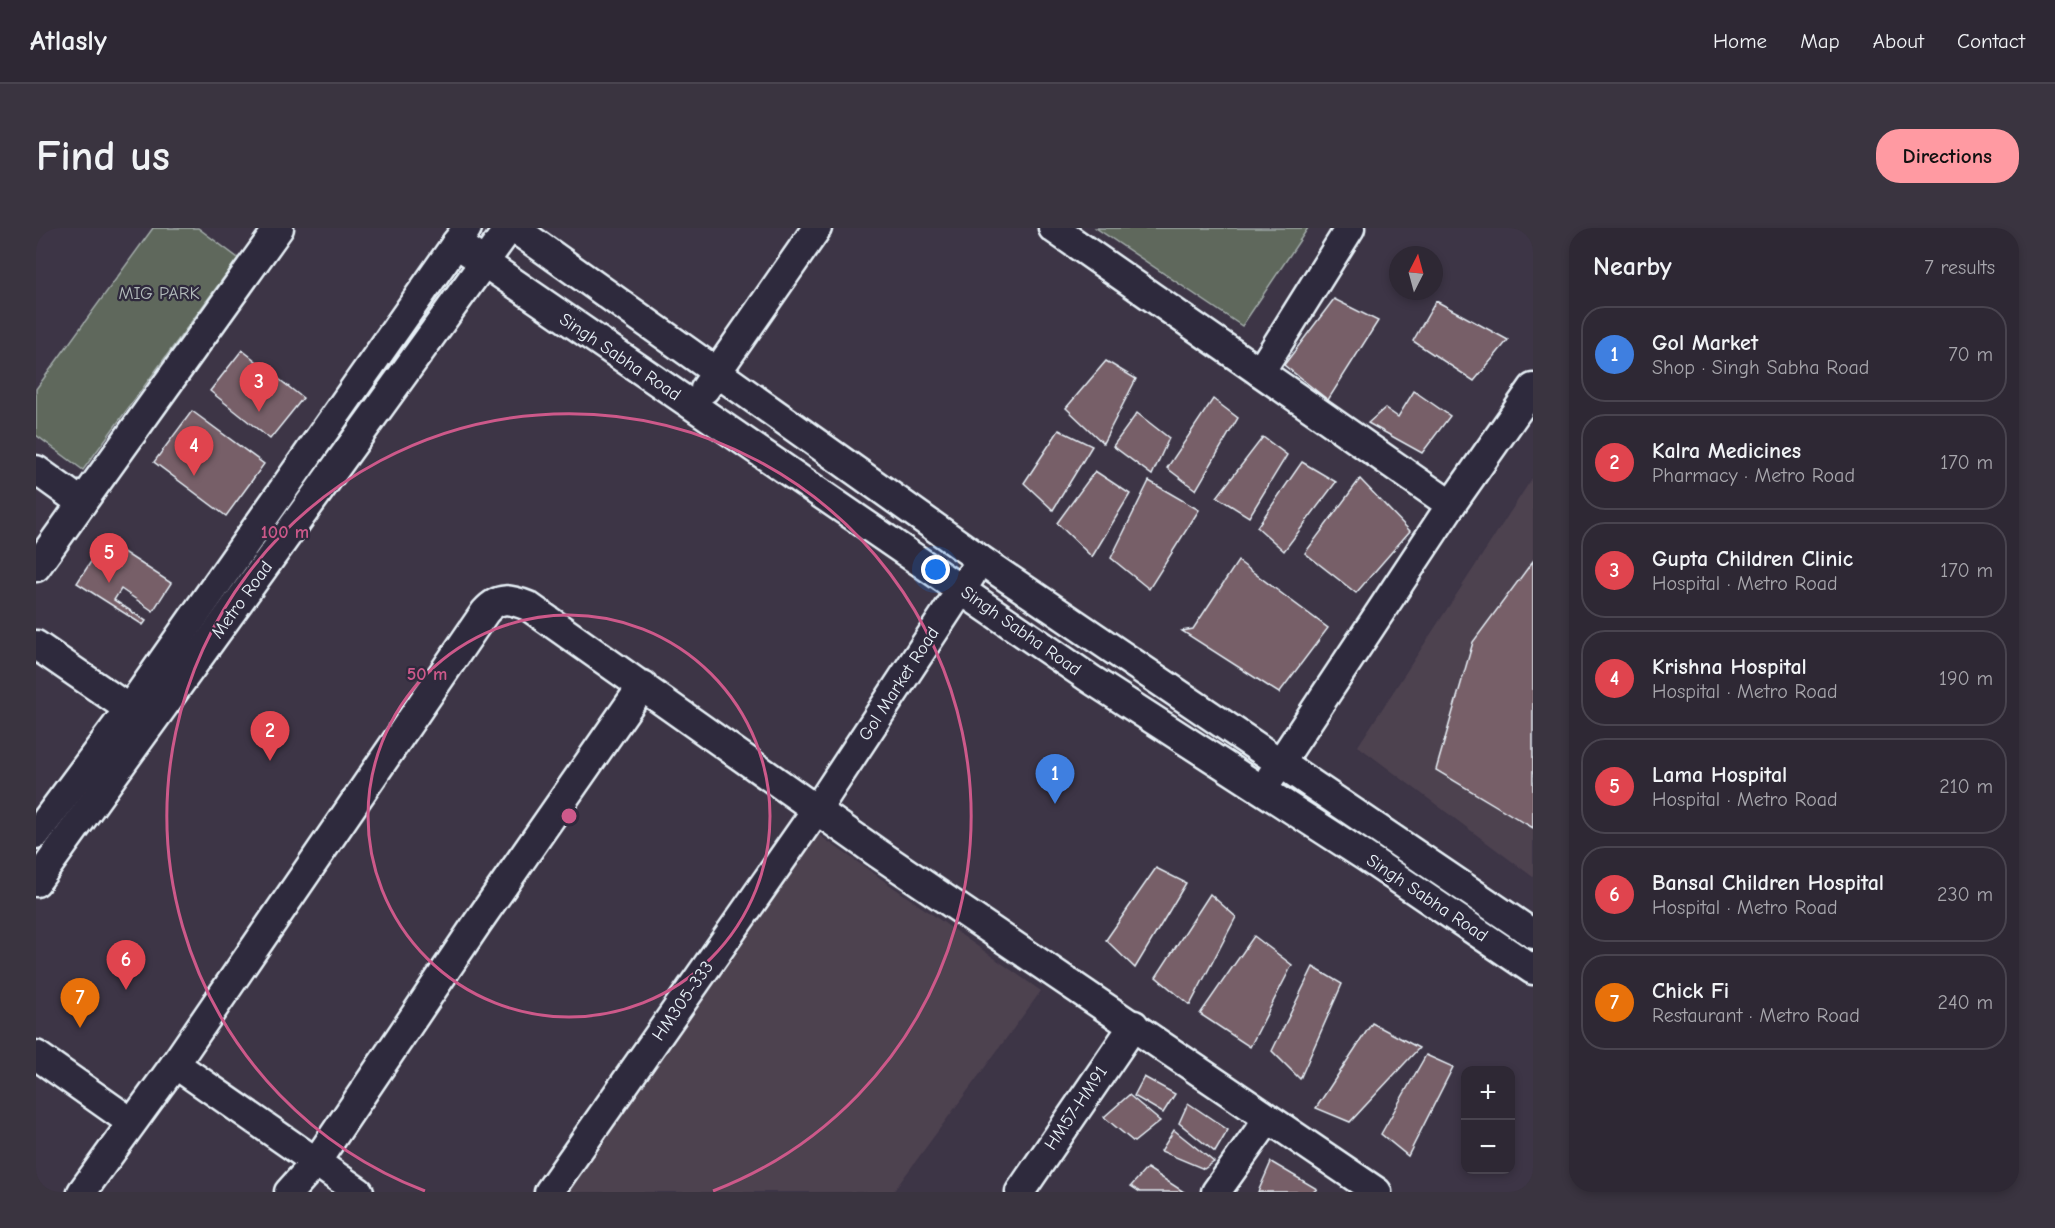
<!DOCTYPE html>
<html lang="en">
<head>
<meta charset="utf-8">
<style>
  body { margin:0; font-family:"Comic Neue",sans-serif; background:#3a3440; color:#f1f3f6 }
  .controls { position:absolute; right:18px; bottom:18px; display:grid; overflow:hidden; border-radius:12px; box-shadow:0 3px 9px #0003 }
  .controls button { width:54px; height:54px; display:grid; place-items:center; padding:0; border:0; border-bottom:2px solid #49444f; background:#2e2834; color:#f1f3f6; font:30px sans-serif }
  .compass { position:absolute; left:1353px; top:18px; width:54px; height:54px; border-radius:50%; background:#2e2834; box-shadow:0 3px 9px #0003; rotate:6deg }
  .you { position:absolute; left:900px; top:342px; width:21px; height:21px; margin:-15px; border:4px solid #fff; border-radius:50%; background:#1a73e8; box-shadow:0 0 0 9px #1a73e833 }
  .badge { display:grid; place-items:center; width:39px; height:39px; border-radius:50%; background:#ff9aa2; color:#fff; font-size:20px; font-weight:700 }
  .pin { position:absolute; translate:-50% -50px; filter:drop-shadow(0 2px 3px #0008) }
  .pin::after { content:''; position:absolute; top:32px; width:21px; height:18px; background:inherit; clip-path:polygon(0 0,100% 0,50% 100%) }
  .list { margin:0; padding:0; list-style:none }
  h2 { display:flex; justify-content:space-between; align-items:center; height:78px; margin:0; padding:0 24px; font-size:26px }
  h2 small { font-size:20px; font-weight:400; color:#a7a6ac }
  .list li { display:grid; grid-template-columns:39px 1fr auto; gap:18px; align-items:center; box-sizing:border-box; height:96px; margin:0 12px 12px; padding:0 12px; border:2px solid #49444f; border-radius:24px }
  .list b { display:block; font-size:22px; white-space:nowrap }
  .list p { margin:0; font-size:20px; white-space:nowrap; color:#a7a6ac }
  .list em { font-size:20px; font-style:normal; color:#a7a6ac }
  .map { position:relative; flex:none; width:1497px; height:964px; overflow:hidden; border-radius:24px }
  header { display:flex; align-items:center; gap:36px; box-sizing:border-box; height:84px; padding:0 30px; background:#2e2834; border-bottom:2px solid #49444f }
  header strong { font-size:28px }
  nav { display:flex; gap:33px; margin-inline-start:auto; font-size:21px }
  .intro { display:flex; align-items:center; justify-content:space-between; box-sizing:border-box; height:144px; padding:0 36px }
  h1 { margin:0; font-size:42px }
  .button { padding:15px 27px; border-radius:24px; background:#ff9aa2; color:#111; font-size:21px; font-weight:700 }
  main { display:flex; gap:36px; padding:0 36px }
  aside { flex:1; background:#2e2834; border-radius:24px; box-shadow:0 3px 9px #0003 }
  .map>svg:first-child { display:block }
  .built { fill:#4e4250 }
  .green { fill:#5e685c; stroke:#a3acaa; stroke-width:1.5 }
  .building { fill:#775f68; stroke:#e8f1f8; stroke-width:1.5 }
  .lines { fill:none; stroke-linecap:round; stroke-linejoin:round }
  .minor-casing { stroke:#e8f1f8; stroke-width:33 }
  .minor { stroke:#2f2a3d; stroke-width:28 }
  .ring { fill:none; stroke:#cd598a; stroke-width:3 }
  .labels { text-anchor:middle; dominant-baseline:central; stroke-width:4.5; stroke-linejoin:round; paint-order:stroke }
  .park-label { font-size:18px; fill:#b1baba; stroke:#2f2a3d }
  .street-label { font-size:18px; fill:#e8f1f8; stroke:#2f2a3d }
  .centre { fill:#cd598a; stroke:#2f2a3d; stroke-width:3 }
  .ring-label { font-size:18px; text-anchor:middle; font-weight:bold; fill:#cd598a; stroke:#2f2a3d; stroke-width:4.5; stroke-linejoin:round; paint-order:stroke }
</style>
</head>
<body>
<header>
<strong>Atlasly</strong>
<nav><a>Home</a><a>Map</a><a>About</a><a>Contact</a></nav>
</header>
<div class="intro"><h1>Find us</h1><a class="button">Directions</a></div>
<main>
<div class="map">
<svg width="1497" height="964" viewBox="0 0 1497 964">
  <rect width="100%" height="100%" fill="#3d3546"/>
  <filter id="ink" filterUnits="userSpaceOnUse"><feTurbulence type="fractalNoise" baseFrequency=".0167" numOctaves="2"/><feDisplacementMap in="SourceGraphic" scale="12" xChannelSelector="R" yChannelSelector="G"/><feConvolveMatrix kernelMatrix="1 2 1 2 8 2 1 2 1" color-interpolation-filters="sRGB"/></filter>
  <g filter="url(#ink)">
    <!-- built -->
    <g class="built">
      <polygon points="1497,249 1497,649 1322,518"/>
      <polygon points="780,605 1005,763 857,964 524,964"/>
    </g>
    <!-- green -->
    <g class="green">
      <polygon points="117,0 162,0 202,30 47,242 0,207 0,161"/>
      <polygon points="1060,0 1272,0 1206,98"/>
    </g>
    <!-- building -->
    <g class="building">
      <polygon points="1298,71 1342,93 1292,172 1248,137"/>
      <polygon points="1400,73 1472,112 1438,153 1377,113"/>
      <polygon points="206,122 267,170 234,211 174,163"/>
      <polygon points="1070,133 1100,151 1067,215 1030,180"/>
      <polygon points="1378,163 1414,188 1386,225 1332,195 1349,180 1362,189"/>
      <polygon points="1177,171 1202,190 1160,262 1131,240"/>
      <polygon points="156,183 228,236 190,288 118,234"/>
      <polygon points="1101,185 1133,210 1116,247 1077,218"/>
      <polygon points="1023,202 1056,218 1017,282 988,255"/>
      <polygon points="1227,209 1251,227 1213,289 1181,269"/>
      <polygon points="1266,234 1300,254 1248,323 1221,299"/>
      <polygon points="1059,243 1094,266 1056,329 1021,295"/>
      <polygon points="1324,251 1374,303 1320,365 1269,325"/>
      <polygon points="1113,253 1163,282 1113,361 1075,330"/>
      <polygon points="69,312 135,355 117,383 85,361 78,372 110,393 107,397 41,355"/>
      <polygon points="1202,333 1292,400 1243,465 1146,403 1157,401"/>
      <polygon points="1497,333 1497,600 1400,542 1437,414"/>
      <polygon points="1120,640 1150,655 1099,740 1070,712"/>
      <polygon points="1174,666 1200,689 1154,777 1120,749"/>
      <polygon points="1218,708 1256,737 1214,819 1164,786"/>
      <polygon points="1277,739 1306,756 1264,851 1236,823"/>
      <polygon points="1336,795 1383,820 1314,894 1280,880"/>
      <polygon points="1390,827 1417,839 1372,928 1345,906"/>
      <polygon points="1108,849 1139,866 1127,885 1098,868"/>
      <polygon points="1093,867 1124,893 1098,914 1068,889"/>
      <polygon points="1152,875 1192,902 1179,924 1143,895"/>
      <polygon points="1138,902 1178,934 1168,941 1125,923"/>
      <polygon points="1235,934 1281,961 1277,964 1222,964"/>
      <polygon points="1111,940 1148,964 1104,964 1095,958"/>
    </g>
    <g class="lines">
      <!-- minor casing -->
      <g class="minor-casing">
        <g id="minor">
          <polyline points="478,0 945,332 1497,706"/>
          <polyline points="1017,0 1415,277"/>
          <polyline points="420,15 1056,452 1330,629 1497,742"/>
          <polyline points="1224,144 1314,0"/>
          <polyline points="669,161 781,0"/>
          <polyline points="0,242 46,275"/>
          <polyline points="0,339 243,0"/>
          <polyline points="0,417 93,481"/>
          <polyline points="1235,549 1415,277 1497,160"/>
          <polyline points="0,606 93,481 431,0"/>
          <polyline points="0,654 473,0"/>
          <polyline points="0,827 95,894"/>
          <polyline points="139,836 323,964"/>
          <path d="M 46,964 L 139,836 L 449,384 C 463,368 474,371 492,378 L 843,626 L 1341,964"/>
          <polyline points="253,964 280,934 442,694 607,457"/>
          <polyline points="513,964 781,581 935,347"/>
          <polyline points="984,964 1098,797"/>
          <polyline points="1180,964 1232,891"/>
        </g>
      </g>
      <!-- minor -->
      <use href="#minor" class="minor"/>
    </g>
  </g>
  <!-- distance rings -->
  <g class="ring">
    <circle cx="533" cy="588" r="201"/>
    <path d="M389 963A402 402 0 1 1 677 963"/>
  </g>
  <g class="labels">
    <!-- park labels -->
    <g class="park-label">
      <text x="123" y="65">MIG PARK</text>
    </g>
    <!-- street labels -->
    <g class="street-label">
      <text transform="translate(584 129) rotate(34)">Singh Sabha Road</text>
      <text transform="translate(206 372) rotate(-54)">Metro Road</text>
      <text transform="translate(985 403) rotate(35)">Singh Sabha Road</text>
      <text transform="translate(863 456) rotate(-57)">Gol Market Road</text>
      <text transform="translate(1391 670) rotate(34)">Singh Sabha Road</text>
      <text transform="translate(647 773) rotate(-55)">HM305-333</text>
      <text transform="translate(1040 880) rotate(-56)">HM57-HM91</text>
    </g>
  </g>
  <circle cx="533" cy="588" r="9" class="centre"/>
  <g class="ring-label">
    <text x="249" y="310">100 m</text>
    <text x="391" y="452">50 m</text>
  </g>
</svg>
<div class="controls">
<button>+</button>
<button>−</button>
</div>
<svg class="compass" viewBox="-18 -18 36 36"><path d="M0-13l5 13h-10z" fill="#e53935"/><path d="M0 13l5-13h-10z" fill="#a7a6ac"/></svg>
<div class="you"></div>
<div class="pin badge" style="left:1019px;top:576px;background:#3f7fe0">1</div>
<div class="pin badge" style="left:234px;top:533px;background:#e0444e">2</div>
<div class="pin badge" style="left:223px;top:184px;background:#e0444e">3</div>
<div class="pin badge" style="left:158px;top:248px;background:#e0444e">4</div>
<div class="pin badge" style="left:73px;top:355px;background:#e0444e">5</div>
<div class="pin badge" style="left:90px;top:762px;background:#e0444e">6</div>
<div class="pin badge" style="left:44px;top:800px;background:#e8710a">7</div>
</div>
<aside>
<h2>Nearby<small>7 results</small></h2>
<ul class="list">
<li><span class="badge" style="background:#3f7fe0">1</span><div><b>Gol Market</b><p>Shop · Singh Sabha Road</p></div><em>70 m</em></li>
<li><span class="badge" style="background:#e0444e">2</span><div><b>Kalra Medicines</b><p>Pharmacy · Metro Road</p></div><em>170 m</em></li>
<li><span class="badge" style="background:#e0444e">3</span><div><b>Gupta Children Clinic</b><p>Hospital · Metro Road</p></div><em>170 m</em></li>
<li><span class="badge" style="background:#e0444e">4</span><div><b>Krishna Hospital</b><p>Hospital · Metro Road</p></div><em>190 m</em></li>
<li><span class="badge" style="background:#e0444e">5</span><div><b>Lama Hospital</b><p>Hospital · Metro Road</p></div><em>210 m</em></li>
<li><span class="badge" style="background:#e0444e">6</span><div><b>Bansal Children Hospital</b><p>Hospital · Metro Road</p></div><em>230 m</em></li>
<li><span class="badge" style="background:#e8710a">7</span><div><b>Chick Fi</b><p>Restaurant · Metro Road</p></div><em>240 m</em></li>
</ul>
</aside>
</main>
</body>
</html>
